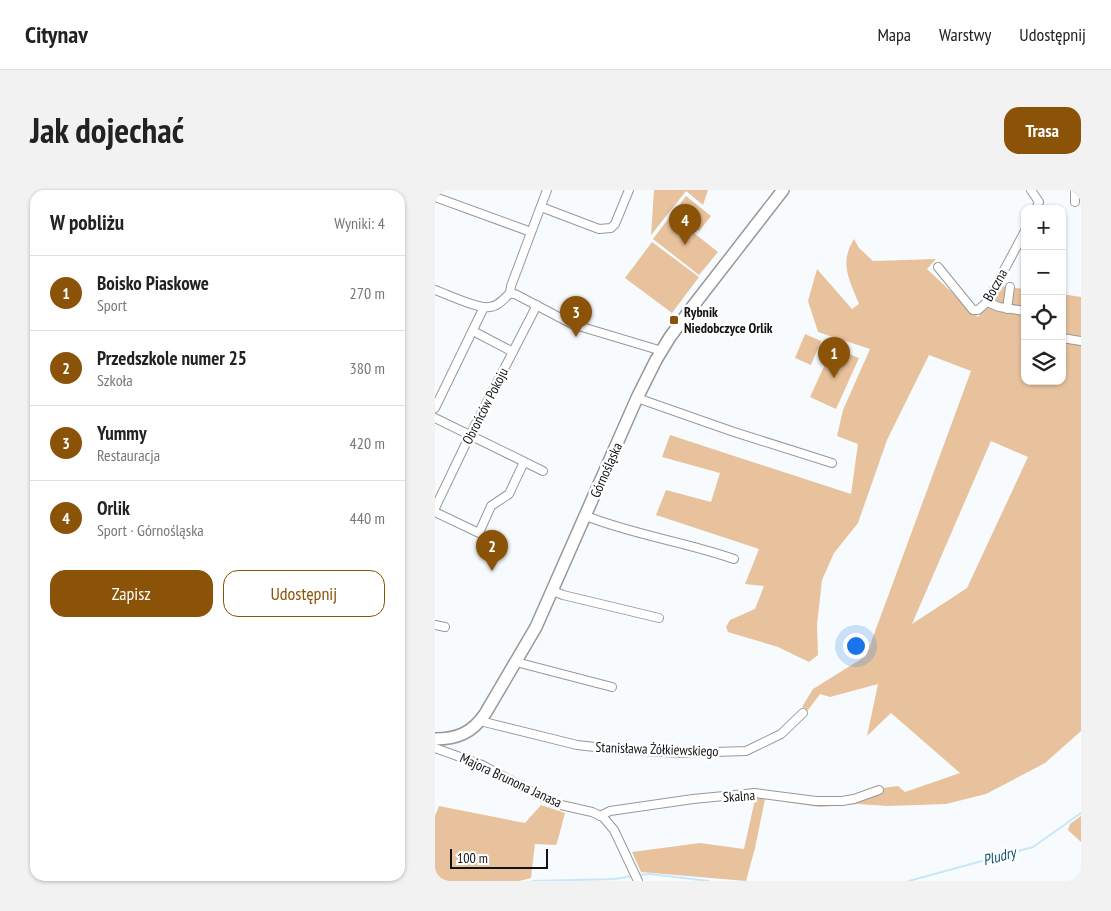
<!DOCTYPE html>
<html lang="pl">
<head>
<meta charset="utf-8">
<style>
  body { margin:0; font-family:"PT Sans Narrow",sans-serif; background:#f2f2f2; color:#222 }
  .controls { position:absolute; right:15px; top:15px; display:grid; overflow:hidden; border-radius:10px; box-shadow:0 1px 4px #0004 }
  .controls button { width:45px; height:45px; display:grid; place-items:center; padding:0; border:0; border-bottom:1px solid #e0e0e0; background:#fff; color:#222; font:25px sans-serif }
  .scale { position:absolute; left:15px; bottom:12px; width:98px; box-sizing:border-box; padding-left:5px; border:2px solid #111213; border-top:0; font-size:14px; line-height:18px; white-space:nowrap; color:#111213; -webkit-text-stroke:4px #fff; paint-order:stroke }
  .you { position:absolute; left:420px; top:455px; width:18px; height:18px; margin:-12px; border:4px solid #fff; border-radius:50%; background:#1a73e8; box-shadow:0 0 0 8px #1a73e833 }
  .badge { display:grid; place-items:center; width:32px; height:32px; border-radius:50%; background:#8b5308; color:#fff; font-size:16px; font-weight:700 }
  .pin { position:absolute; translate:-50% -41px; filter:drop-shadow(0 1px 2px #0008) }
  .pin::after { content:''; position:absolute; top:26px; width:18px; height:15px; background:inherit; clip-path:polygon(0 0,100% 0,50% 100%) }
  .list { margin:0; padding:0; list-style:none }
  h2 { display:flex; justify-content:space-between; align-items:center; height:65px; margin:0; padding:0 20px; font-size:21px }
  h2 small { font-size:16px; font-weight:400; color:#767676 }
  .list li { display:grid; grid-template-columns:32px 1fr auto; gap:15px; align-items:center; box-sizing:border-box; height:75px; padding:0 20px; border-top:1px solid #e0e0e0 }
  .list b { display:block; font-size:19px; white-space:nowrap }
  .list p { margin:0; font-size:16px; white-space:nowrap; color:#767676 }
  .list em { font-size:16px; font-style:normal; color:#767676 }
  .actions { display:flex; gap:10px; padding:15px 20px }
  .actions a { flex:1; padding:11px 0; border:1px solid #8b5308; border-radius:15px; text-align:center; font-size:18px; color:#8b5308 }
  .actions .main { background:#8b5308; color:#fff }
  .icon { flex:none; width:28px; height:28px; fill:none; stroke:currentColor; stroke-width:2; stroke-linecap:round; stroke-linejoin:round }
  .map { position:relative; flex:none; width:646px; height:691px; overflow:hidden; border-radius:15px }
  header { display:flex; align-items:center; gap:30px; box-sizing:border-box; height:70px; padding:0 25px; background:#fff; border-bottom:1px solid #e0e0e0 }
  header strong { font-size:24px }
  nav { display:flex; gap:28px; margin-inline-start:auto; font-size:18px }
  .intro { display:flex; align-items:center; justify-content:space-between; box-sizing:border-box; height:120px; padding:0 30px }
  h1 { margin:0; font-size:35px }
  .button { padding:12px 22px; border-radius:15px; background:#8b5308; color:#fff; font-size:18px; font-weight:700 }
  main { display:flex; gap:30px; padding:0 30px }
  aside { flex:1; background:#fff; border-radius:15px; box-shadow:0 1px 4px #0004 }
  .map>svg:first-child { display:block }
  .green { fill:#e8c29d; fill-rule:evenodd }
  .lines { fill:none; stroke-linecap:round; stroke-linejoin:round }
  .stream { stroke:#c8e7f9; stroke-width:2 }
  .street-casing { stroke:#96999b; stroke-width:10 }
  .secondary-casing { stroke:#96999b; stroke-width:14 }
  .street { stroke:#fff; stroke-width:8 }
  .secondary { stroke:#fff; stroke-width:11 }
  .poi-dot { fill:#8b5308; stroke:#fff; stroke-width:2 }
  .labels { text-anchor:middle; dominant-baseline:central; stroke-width:5; stroke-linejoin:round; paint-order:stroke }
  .street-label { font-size:14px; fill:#111213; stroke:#fff }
  .poi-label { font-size:14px; font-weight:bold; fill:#111213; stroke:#fff; text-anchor:start }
  .water-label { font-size:15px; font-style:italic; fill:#0d516e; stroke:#fff }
</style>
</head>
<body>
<header>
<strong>Citynav</strong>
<nav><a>Mapa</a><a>Warstwy</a><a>Udostępnij</a></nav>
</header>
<div class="intro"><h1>Jak dojechać</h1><a class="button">Trasa</a></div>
<main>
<aside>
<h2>W pobliżu<small>Wyniki: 4</small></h2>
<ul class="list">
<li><span class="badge">1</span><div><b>Boisko Piaskowe</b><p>Sport</p></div><em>270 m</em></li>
<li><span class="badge">2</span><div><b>Przedszkole numer 25</b><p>Szkoła</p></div><em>380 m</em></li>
<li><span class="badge">3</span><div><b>Yummy</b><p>Restauracja</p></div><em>420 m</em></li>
<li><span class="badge">4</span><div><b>Orlik</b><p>Sport · Górnośląska</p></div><em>440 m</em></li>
</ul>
<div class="actions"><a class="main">Zapisz</a><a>Udostępnij</a></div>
</aside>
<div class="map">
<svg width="646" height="691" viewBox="0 0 646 691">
  <rect width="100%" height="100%" fill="#f7fbfd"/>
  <!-- green -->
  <g class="green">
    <polygon points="219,0 273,0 268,15 251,1 216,45"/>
    <polygon points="251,6 276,26 264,41 239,22"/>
    <polygon points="236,25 283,62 264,85 218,49"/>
    <path d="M 419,49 L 424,58 L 438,71 L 501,69 L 492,79 L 543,127 L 566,96 L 590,99 L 590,191 L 627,191 L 627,104 L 646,107 L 646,541 L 610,573 L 551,604 L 511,614 L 453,616 L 423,614 L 385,617 L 350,612 L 350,609 L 387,613 L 447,598 L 463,596 L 470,602 L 525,583 L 456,523 L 432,546 L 443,494 L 395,507 L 385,504 L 373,520 L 367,517 L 378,499 L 431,466 L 536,181 L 494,165 L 452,250 L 423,333 L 399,363 L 387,390 L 382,435 L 383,465 L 374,472 L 343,457 L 293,442 L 291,437 L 295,430 L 320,419 L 329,396 L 310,394 L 324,359 L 221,325 L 231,300 L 276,312 L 285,283 L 227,267 L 235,245 L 416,304 L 423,254 L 402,246 L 408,220 L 435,159 L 383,142 L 373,111 L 382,79 L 417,119 L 424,114 C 414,89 404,73 419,49 ZM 556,251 L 593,267 L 532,398 L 477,434 Z"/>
    <polygon points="217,52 264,87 237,123 190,88"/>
    <polygon points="370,144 386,151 376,175 360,168"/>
    <polygon points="398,157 424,168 401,219 375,207"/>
    <polygon points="321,605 330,609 320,658 311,691 206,682 197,662 265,653 309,659"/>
    <polygon points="106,615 130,623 122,653 121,655 100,654 96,688 84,691 0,691 0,626 4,616 90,633"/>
    <polygon points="646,626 646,652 633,640 635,634"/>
  </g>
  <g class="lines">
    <!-- stream -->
    <g class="stream">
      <polyline points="202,685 215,684 274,691"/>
      <polyline points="98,691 180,689 197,686"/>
      <polyline points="474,691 598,657 646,623"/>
    </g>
    <!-- street casing -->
    <g class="street-casing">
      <g id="street">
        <polyline points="596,0 604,12 601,19"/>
        <polyline points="0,7 96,42"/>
        <polyline points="640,12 640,0"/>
        <polyline points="106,17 164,39 176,38 180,34 194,0"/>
        <polyline points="503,77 538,120 543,120 552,112 590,41"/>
        <path d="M 0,100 C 12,104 42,119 54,117 C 62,117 68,110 74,104 L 80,104 L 137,134 L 227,161"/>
        <polyline points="75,103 76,96 112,0"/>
        <polyline points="552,112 564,117 590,121"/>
        <polyline points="572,119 575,97"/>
        <polyline points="38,141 78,162"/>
        <polyline points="627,148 646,151"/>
        <polyline points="202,208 299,242 397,273"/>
        <polyline points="0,218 49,117"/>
        <polyline points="0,228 108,281"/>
        <polyline points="0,318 35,245 102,115"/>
        <polyline points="0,322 44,343 56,316 74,304 89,272"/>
        <path d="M 151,326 C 199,345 251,352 299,369"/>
        <polyline points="118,401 128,405 224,428"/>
        <polyline points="0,435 10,437"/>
        <polyline points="81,472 177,497"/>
        <polyline points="45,531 142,555 187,560 248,563 311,561 346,544 368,523"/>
        <polyline points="0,558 47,575 109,608 126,615 157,622 168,627 179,640 203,691"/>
        <polyline points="165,626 175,621 258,609 320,603 381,611 407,611 419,609 444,600"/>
      </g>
    </g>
    <!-- secondary casing -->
    <g class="secondary-casing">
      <path id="secondary" d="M 0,549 C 22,549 37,543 50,524 L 101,437 L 202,208 L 221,170 L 235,147 L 258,116 L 348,0"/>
    </g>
    <!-- street -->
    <use href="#street" class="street"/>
    <!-- secondary -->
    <use href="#secondary" class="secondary"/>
  </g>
  <!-- markers -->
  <rect class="poi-dot" x="234" y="125" width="10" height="10" rx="2.5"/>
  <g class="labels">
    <!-- street labels -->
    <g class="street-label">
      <text transform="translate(560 95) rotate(-61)">Boczna</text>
      <text transform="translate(50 216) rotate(-63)">Obrońców Pokoju</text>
      <text transform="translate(171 280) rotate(-66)">Górnośląska</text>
      <text transform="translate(222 559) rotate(2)">Stanisława Żółkiewskiego</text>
      <text transform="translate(76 590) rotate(25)">Majora Brunona Janasa</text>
      <text transform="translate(304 606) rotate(-4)">Skalna</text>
    </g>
    <!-- poi labels -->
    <g class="poi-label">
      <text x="249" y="122">Rybnik<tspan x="249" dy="16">Niedobczyce Orlik</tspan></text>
    </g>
    <!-- water labels -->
    <g class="water-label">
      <text transform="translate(564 666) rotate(-15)">Pludry</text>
    </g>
  </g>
</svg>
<div class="controls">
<button>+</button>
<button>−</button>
<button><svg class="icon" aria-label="locate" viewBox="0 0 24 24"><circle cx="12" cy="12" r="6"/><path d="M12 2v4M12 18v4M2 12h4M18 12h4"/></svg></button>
<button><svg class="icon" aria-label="layers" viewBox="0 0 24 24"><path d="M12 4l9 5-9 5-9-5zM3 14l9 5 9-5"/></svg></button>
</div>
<div class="scale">100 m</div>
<div class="you"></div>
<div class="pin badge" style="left:399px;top:188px">1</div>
<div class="pin badge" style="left:57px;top:381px">2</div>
<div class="pin badge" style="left:141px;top:147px">3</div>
<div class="pin badge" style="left:250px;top:55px">4</div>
</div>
</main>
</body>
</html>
